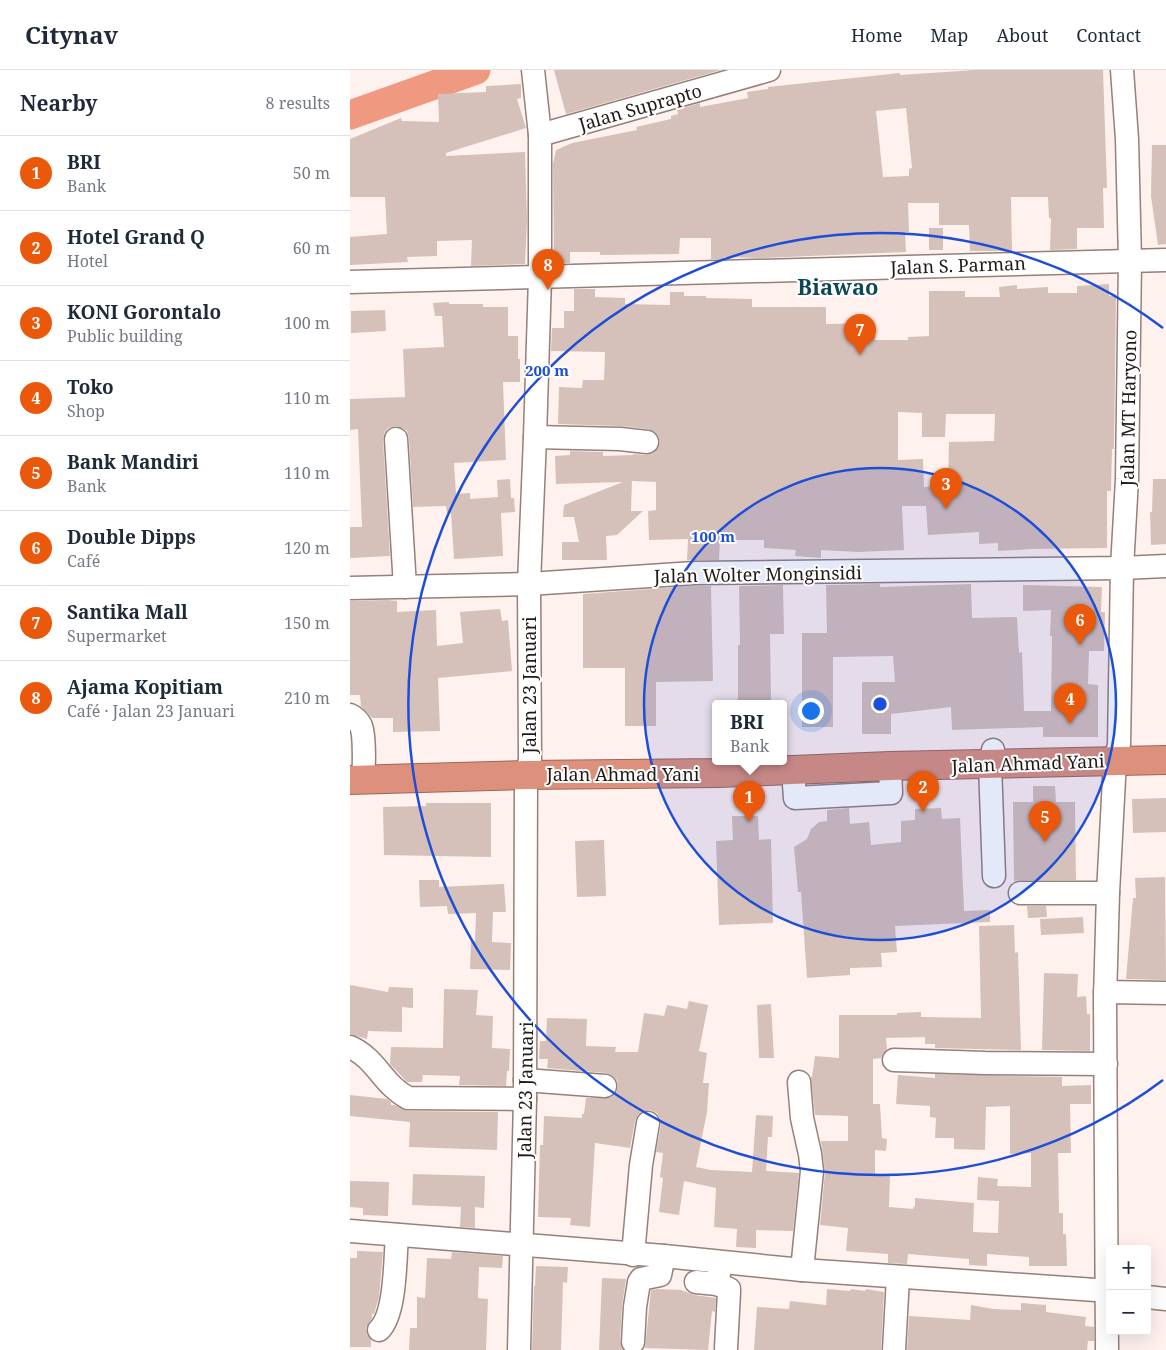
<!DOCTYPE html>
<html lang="en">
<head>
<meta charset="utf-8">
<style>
  body { margin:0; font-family:"Noto Serif",serif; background:#f6f6f7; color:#1f2937 }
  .controls { position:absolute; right:15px; bottom:15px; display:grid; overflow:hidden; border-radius:5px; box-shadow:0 5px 20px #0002 }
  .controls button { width:45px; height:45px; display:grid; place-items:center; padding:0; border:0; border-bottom:1px solid #e0e1e3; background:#fff; color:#1f2937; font:25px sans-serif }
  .you { position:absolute; left:460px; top:640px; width:18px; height:18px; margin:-12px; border:4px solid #fff; border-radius:50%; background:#1a73e8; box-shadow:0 0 0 8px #1a73e833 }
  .badge { display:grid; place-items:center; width:32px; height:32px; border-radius:50%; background:#ea580c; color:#fff; font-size:16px; font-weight:700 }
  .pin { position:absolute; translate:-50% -41px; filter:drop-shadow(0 1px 2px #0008) }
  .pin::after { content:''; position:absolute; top:26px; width:18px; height:15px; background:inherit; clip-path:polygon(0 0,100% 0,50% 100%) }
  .popup { position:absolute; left:362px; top:630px; width:75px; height:65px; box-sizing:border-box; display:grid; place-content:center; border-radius:5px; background:#fff; filter:drop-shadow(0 1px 4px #0005); font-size:16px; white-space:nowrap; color:#747a83 }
  .popup b { font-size:19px; color:#1f2937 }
  .popup::after { content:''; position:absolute; left:50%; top:100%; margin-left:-10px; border:10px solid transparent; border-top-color:#fff }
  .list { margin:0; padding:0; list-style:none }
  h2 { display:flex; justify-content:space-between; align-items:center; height:65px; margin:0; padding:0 20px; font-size:21px }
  h2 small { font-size:16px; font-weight:400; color:#747a83 }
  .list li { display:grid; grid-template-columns:32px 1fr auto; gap:15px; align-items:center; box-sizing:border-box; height:75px; padding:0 20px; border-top:1px solid #e0e1e3 }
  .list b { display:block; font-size:19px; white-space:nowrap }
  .list p { margin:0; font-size:16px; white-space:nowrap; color:#747a83 }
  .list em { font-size:16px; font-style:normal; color:#747a83 }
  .map { position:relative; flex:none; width:816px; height:1280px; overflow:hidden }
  header { display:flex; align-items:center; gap:30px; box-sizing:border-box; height:70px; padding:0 25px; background:#fff; border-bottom:1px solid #e0e1e3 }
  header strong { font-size:24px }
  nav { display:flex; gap:28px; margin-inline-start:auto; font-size:18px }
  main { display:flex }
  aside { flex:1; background:#fff }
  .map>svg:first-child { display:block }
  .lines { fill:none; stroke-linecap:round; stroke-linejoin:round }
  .river { stroke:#ef9981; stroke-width:29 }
  .building { fill:#d6c0ba; fill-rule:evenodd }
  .minor-casing { stroke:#95807a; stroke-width:25 }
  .highway-casing { stroke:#9b6758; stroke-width:30 }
  .minor { stroke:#fff; stroke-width:22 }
  .highway { stroke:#dd917c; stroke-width:28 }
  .ring { fill:none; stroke:#1d4ed8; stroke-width:2.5 }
  .labels { text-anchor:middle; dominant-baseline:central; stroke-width:4; stroke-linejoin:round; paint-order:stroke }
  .street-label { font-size:18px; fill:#211916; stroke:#fff }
  .district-label { font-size:22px; font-weight:bold; fill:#0d4854; stroke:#fff }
  .centre { fill:#1d4ed8; stroke:#fff; stroke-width:2.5 }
  .ring-label { font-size:15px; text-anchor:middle; font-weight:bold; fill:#1d4ed8; stroke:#fff; stroke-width:4; stroke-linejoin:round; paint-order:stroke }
</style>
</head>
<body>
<header>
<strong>Citynav</strong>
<nav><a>Home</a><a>Map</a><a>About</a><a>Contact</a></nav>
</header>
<main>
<aside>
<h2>Nearby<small>8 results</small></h2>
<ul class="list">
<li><span class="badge">1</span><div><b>BRI</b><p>Bank</p></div><em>50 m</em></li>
<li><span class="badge">2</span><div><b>Hotel Grand Q</b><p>Hotel</p></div><em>60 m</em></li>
<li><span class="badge">3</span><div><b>KONI Gorontalo</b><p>Public building</p></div><em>100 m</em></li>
<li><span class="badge">4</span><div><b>Toko</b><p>Shop</p></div><em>110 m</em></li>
<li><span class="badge">5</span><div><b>Bank Mandiri</b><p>Bank</p></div><em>110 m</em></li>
<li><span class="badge">6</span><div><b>Double Dipps</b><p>Café</p></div><em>120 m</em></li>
<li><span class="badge">7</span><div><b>Santika Mall</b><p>Supermarket</p></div><em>150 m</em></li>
<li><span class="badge">8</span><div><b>Ajama Kopitiam</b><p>Café · Jalan 23 Januari</p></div><em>210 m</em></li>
</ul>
</aside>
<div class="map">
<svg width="816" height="1280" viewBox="0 0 816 1280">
  <rect width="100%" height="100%" fill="#fff1ed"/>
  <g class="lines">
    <!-- river -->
    <polyline class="river" points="0,45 126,0"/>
  </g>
  <!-- building -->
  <g class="building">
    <polygon points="204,0 371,0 216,44"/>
    <path d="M 625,0 L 753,0 L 757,118 L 753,118 L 754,158 L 727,158 L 727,179 L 700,180 L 701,148 L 699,148 L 698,127 L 661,127 L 662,181 L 620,181 L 619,155 L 589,155 L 589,133 L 558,133 L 559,162 L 555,162 L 556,182 L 409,188 L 374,187 L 374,189 L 361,189 L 361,168 L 330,168 L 329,184 L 250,185 L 250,182 L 220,182 L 220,193 L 204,192 L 203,94 L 206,80 L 222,73 L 287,60 L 286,57 L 321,49 L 321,46 L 328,44 L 327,40 L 350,33 L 350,37 L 398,28 L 397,22 L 418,19 L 418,17 L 550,3 L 550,5 ZM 556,38 L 562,98 L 559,99 L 559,106 L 533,107 L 526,41 Z"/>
    <polygon points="171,14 171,28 167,29 176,58 96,83 96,86 175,82 177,151 175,194 121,196 122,170 87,171 87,186 57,187 58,192 0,195 0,167 37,164 35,127 0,127 0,69 51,48 52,51 89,52 88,24 136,22 136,16"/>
    <polygon points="802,75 816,75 816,174 808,175 801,126"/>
    <rect x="579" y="158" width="14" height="22"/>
    <path d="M 759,214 L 759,226 L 766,226 L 764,379 L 762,379 L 761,421 L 757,421 L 757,478 L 681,479 L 648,481 L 648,473 L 629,474 L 629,462 L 578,465 L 576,436 L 552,436 L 554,480 L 508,482 L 471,480 L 471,488 L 445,486 L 446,480 L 414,478 L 414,470 L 370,470 L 369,490 L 337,490 L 338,469 L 299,470 L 298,441 L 306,440 L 306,412 L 282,411 L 281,441 L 293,441 L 267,465 L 256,466 L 257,490 L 212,490 L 212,472 L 229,472 L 224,447 L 213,447 L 214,435 L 273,412 L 206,414 L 205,386 L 220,385 L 220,381 L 253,382 L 253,386 L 283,385 L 283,384 L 296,385 L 302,384 L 307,380 L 310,373 L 309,367 L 305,362 L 298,359 L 270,356 L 208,354 L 209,317 L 232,318 L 233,310 L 254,310 L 255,282 L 201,281 L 202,258 L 214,258 L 214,241 L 224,241 L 224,219 L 245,219 L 245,227 L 275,228 L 275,234 L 320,235 L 320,222 L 334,222 L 334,226 L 356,226 L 356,228 L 402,229 L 402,237 L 476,237 L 476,254 L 525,253 L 525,270 L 558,270 L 558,267 L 579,266 L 579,221 L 615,221 L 615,227 L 650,227 L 649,217 L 667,215 L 667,219 L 698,217 L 698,223 L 727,223 L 727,216 ZM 548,342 L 572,343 L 572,367 L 595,367 L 596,344 L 645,344 L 644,371 L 599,372 L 598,415 L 574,417 L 573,389 L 548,390 Z"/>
    <polygon points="99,232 99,234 133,234 133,237 158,237 158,266 168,266 168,289 170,289 170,312 153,312 156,390 104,393 106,424 120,423 120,429 148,427 147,410 160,409 161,428 164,428 165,442 151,443 153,486 104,489 101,443 97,443 96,436 63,437 59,368 57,361 52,358 46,356 38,358 34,364 33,370 40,486 0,488 0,457 12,457 8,359 0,360 0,329 55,327 53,279 94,277 92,246 85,246 83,233"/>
    <polygon points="35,240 36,261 1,263 1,241"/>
    <polygon points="803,409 816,409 816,474 801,475 800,442 802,442"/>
    <polygon points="530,514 530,517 621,514 622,548 667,547 669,583 672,582 674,641 701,641 702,566 700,566 701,540 673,541 673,515 752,517 751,542 755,542 754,581 739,581 738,614 748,615 748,667 693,667 693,657 602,660 601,637 541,644 541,664 512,664 512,612 545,612 543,586 483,587 483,657 452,657 452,563 477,563 476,515"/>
    <polygon points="433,515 434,564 420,564 421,630 388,630 388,575 390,575 389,516"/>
    <polygon points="340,516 361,516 363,611 306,612 306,656 275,656 275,598 233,598 233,524"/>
    <polygon points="37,530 47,531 47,542 86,540 87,576 113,573 110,542 150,539 152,551 158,550 162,601 88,608 90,661 43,662 43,648 22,648 11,636 10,625 0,625 0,531"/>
    <polygon points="683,716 705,716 706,732 725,732 726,810 670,810 664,811 663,732 683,732"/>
    <polygon points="816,728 816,762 783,763 782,729"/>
    <polygon points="76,733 141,733 141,787 34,785 33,737 76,736"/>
    <polygon points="499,738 500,754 519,752 521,775 551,772 551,751 565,750 565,739 591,738 592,749 610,748 614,841 640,840 640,852 545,856 547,882 531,883 532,897 500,898 500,905 457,908 451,822 448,822 444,777 457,769 461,759 469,752 477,751 477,740"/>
    <polygon points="382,746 408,746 409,770 421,769 423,853 369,855 366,771 383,770"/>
    <polygon points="254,770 256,826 227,827 225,771"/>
    <polygon points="815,807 816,910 776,909 783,828 786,828 785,808"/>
    <polygon points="69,810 89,810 89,817 154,814 156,842 143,842 142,872 161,873 160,900 120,899 121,871 125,871 126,843 98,844 97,836 70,837"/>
    <polygon points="677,836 696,836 697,847 678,848"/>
    <polygon points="733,847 734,863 691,865 690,849"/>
    <polygon points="664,855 665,883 668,882 671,980 585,978 585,974 575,974 575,967 536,968 537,979 533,983 531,988 523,989 523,1034 530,1034 532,1068 537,1069 536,1081 525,1080 525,1104 540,1105 539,1137 563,1139 564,1136 565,1137 565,1128 624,1133 623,1162 648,1163 649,1131 627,1130 628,1107 648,1109 647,1116 681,1117 681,1083 660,1084 660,1036 636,1037 635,1080 604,1079 604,1068 585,1068 586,1048 580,1047 580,1036 546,1034 548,1005 585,1008 585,1004 712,1007 712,1016 741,1015 741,1034 720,1034 721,1083 708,1083 709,1143 713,1143 713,1164 716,1164 717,1196 679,1196 679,1187 637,1184 637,1196 619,1195 619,1189 558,1184 557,1194 538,1193 538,1184 496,1181 498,1158 470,1155 475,1102 471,1071 498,1071 498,1046 465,1045 461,1007 462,1007 465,986 489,988 489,945 547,945 547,943 571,942 571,947 631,948 629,856"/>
    <polygon points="694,903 728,904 727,927 736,926 737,944 740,944 740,981 692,980"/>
    <polygon points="0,915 38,922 39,917 63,918 63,938 52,937 52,962 18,961 17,969 0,964"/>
    <polygon points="94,919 128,920 126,945 143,946 142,978 160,979 159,1001 157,1001 156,1016 109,1015 110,1006 73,1005 72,1012 57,1012 40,994 41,977 93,978"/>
    <polygon points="339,931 358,935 349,981 357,983 353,1013 359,1013 357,1042 346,1097 361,1100 402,1102 406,1045 423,1046 422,1067 418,1067 416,1101 449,1103 443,1161 406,1160 406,1178 386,1177 387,1159 364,1157 366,1118 334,1111 329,1145 309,1142 313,1108 310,1107 313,1083 306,1082 311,1055 310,1048 307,1043 300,1040 293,1041 288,1045 285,1051 280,1078 245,1073 240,1157 220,1155 221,1148 188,1147 190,1075 193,1075 194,1046 232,1048 232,1044 234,1044 236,1028 260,1028 266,1023 268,1016 267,1010 262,1005 256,1003 197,998 198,989 189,989 190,971 196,971 197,948 237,949 236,976 266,977 265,982 288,982 294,943 314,946 317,935 337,939"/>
    <polygon points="421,934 424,988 409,988 407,935"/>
    <polygon points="0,1025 37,1029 41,1032 41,1035 45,1035 58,1041 148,1042 147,1080 59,1077 60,1052 0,1046"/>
    <polygon points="63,1104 135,1106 134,1138 125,1137 125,1158 110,1157 111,1137 62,1135"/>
    <polygon points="0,1111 39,1112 38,1146 13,1145 13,1138 0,1137"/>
    <polygon points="7,1181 33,1182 29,1227 24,1244 22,1244 22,1248 16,1258 17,1265 21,1270 21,1277 0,1277 0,1188 7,1188"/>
    <polygon points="102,1182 153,1186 152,1198 129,1197 128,1228 138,1229 136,1280 59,1280 60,1258 67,1258 67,1227 75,1228 77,1188 101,1189"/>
    <polygon points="186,1196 218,1197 217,1213 213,1212 211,1280 182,1280 184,1216 185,1216"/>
    <polygon points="252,1208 276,1209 272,1236 270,1271 273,1280 249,1280"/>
    <polygon points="308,1219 331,1220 344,1225 366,1228 365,1242 362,1241 358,1280 295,1278 301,1220"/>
    <polygon points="477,1219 500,1221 501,1219 515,1221 516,1219 534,1222 531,1280 404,1280 407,1237 439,1239 440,1231 476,1235"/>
    <polygon points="671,1233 696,1235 696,1242 736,1247 735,1256 744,1257 744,1271 738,1271 737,1280 557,1280 559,1246 620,1250 621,1235 643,1239 671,1240"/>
  </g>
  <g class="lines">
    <!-- minor casing -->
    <g class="minor-casing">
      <g id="minor">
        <polyline points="190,65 419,0"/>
        <polyline points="0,212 816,190"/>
        <polyline points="185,367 270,369 297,372"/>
        <polyline points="46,369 55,517"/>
        <polyline points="0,518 179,514 344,503 772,498 816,496"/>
        <path d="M 0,645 C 5,647 9,652 11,656 C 15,666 14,698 13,710"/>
        <polyline points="643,680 640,694 644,806"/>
        <polyline points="443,700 445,728 541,723 540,696"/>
        <polyline points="670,823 758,823"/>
        <polyline points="755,922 816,923"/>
        <path d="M 0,977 C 27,989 32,1014 58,1028 L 175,1029"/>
        <polyline points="544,990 635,993 756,994"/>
        <polyline points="175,1010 255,1016"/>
        <polyline points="449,1012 452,1048 460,1084 462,1101 452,1200"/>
        <polyline points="0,1161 314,1186 452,1200 760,1221"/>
        <polyline points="283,1185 291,1095 298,1053"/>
        <polyline points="371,1193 367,1214 379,1219 379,1222 376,1278"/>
        <polyline points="346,1212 367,1214"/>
        <polyline points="797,1227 816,1229"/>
        <path d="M 29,1260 C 46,1244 45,1189 47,1165"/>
        <polyline points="283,1272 285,1237 289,1212 291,1209 310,1205 314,1186"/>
        <polyline points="169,1280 175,1029 176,705 180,690 179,514 185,367 190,208 190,65 183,0"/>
        <polyline points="544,1280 548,1207"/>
        <polyline points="757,1280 755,929 758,823 765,690 769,675 772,498 777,409 780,190 777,69 772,0"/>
      </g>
    </g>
    <!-- highway casing -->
    <g class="highway-casing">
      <polyline id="highway" points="0,710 176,705 368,703 540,696 816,690"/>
    </g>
    <!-- minor -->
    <use href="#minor" class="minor"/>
    <!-- highway -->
    <use href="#highway" class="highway"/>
  </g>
  <!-- distance rings -->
  <circle cx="530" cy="634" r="236" fill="#1d4ed8" fill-opacity=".12"/>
  <g class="ring">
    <circle cx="530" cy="634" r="236"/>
    <path d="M813 1010A471 471 0 1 1 813 258"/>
  </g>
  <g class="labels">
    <!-- street labels -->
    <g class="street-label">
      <text transform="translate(290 37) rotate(-16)">Jalan Suprapto</text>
      <text transform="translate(608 195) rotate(-2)">Jalan S. Parman</text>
      <text transform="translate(778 338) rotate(-89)">Jalan MT Haryono</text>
      <text transform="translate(408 504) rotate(-1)">Jalan Wolter Monginsidi</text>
      <text transform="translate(179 615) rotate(-90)">Jalan 23 Januari</text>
      <text transform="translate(678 693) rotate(-2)">Jalan Ahmad Yani</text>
      <text x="273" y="704">Jalan Ahmad Yani</text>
      <text transform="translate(175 1020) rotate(-89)">Jalan 23 Januari</text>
    </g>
    <!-- district labels -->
    <g class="district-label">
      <text x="488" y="216">Biawao</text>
    </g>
  </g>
  <circle cx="530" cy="634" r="8" class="centre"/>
  <g class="ring-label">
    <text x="197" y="306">200 m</text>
    <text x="363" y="472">100 m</text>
  </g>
</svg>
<div class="controls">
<button>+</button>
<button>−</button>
</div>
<div class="you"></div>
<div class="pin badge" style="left:399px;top:752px">1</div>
<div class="popup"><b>BRI</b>Bank</div>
<div class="pin badge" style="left:573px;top:742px">2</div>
<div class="pin badge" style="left:596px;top:439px">3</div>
<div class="pin badge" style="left:720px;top:654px">4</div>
<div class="pin badge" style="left:695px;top:772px">5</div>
<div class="pin badge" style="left:730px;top:575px">6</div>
<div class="pin badge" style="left:510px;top:285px">7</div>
<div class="pin badge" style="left:198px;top:220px">8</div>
</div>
</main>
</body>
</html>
